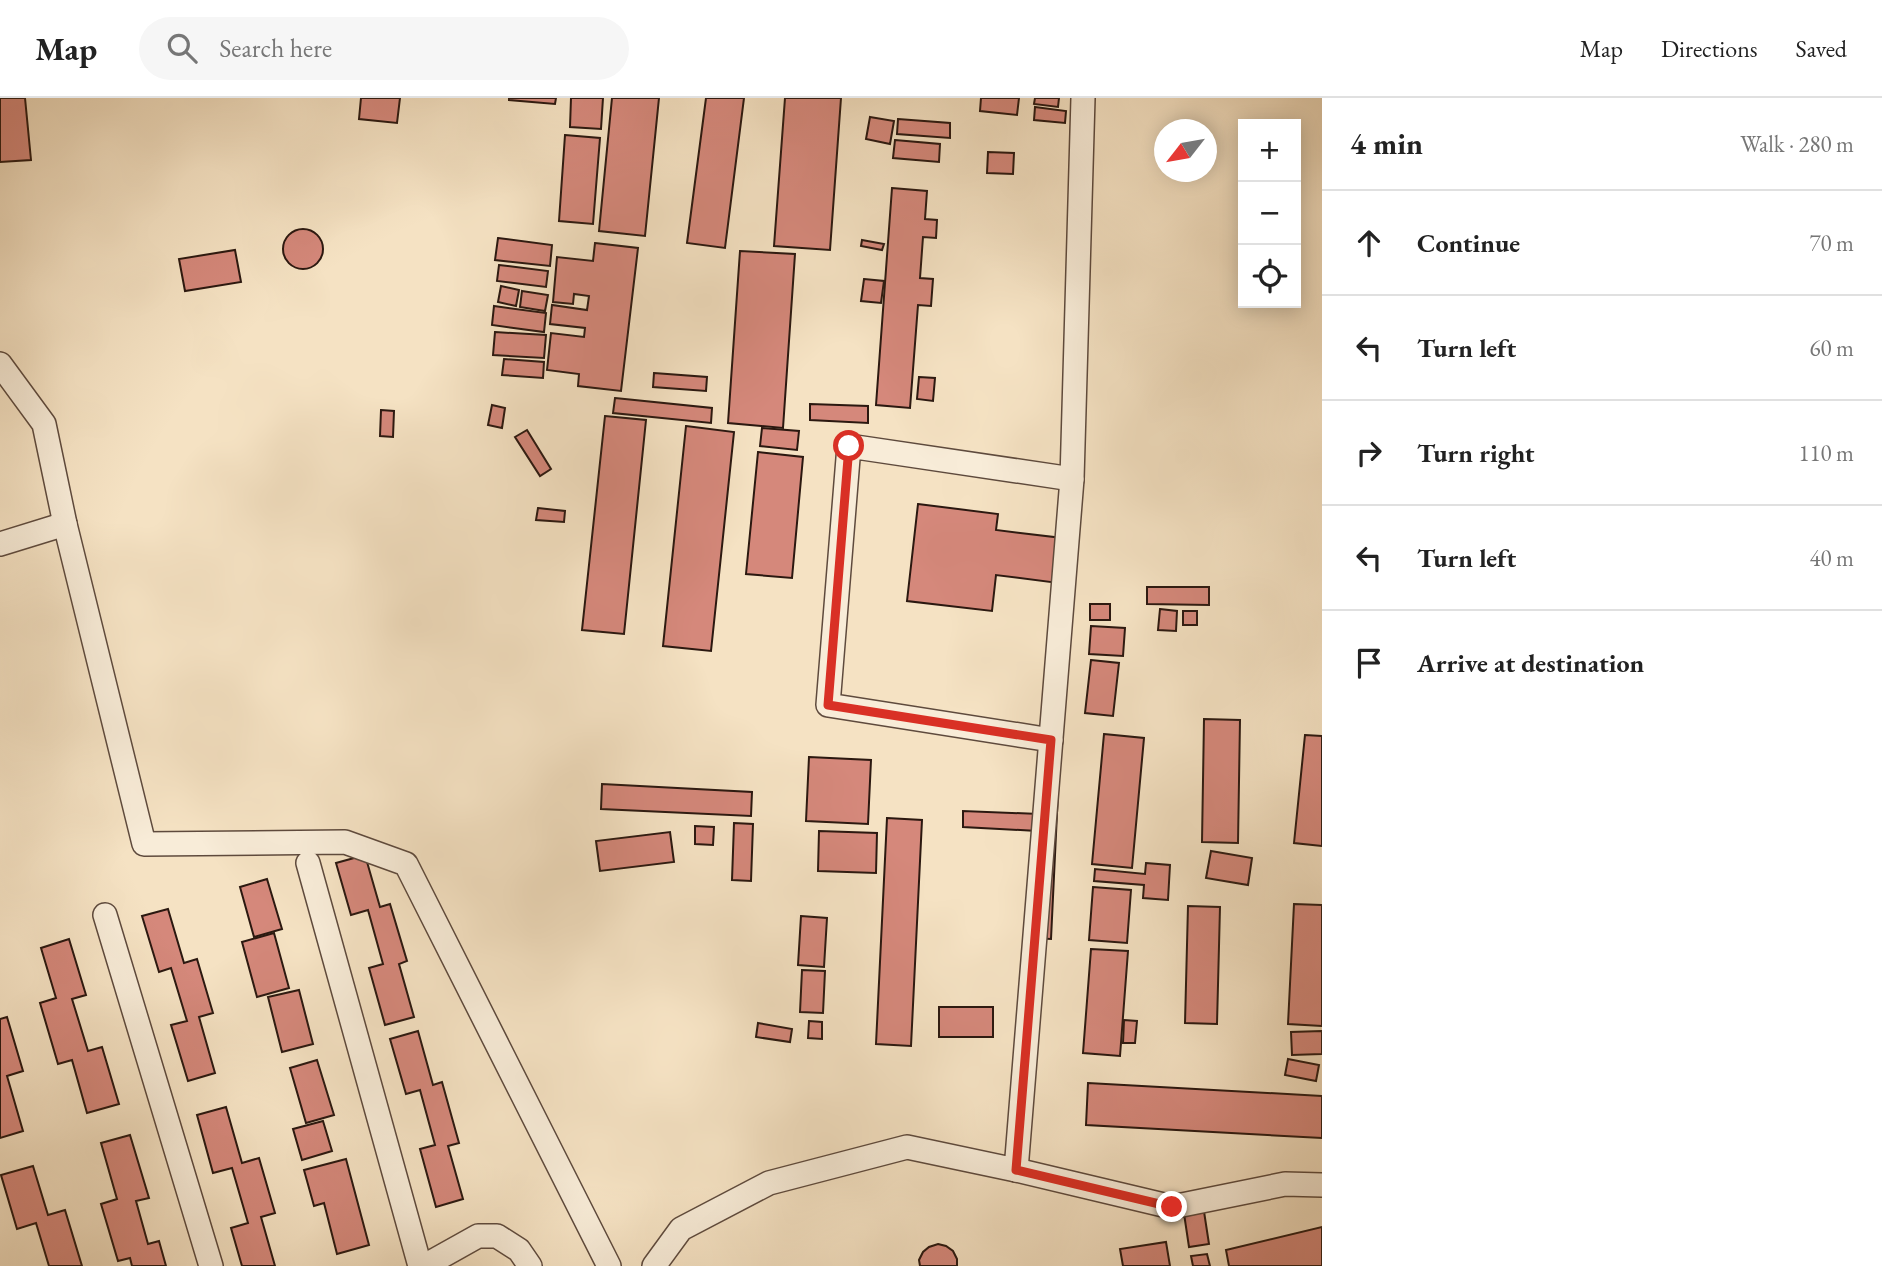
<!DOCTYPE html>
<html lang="en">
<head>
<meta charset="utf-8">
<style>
  body { margin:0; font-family:"EB Garamond",serif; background:#f6f6f6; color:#222 }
  .controls { position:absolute; right:21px; top:21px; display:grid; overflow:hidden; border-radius:0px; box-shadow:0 4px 18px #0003 }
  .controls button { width:63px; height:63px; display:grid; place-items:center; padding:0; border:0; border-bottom:2px solid #e0e0e0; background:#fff; color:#222; font:35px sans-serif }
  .compass { position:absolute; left:1154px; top:21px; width:63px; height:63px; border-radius:50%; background:#fff; box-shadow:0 4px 18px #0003; rotate:239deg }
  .stop { position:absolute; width:21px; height:21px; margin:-16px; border:5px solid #d93025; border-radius:50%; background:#fff }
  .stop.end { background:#d93025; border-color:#fff; box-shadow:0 2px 7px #0008 }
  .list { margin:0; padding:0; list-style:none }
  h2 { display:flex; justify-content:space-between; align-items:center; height:91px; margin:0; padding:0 28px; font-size:30px }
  h2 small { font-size:23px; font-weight:400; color:#767676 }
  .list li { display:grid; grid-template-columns:46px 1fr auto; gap:21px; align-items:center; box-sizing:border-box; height:105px; padding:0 28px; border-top:2px solid #e0e0e0 }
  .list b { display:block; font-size:26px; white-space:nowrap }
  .list em { font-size:23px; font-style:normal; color:#767676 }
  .icon { flex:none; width:38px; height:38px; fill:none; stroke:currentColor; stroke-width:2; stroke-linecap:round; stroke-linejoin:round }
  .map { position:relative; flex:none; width:1322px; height:1168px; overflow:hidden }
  header { display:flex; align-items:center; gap:42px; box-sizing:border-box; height:98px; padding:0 35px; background:#fff; border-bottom:2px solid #e0e0e0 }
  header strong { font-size:33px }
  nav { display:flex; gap:38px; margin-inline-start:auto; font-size:24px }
  .search { width:490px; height:63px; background:#f6f6f6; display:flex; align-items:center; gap:18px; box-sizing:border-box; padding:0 24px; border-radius:38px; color:#767676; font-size:26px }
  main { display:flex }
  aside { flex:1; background:#fff }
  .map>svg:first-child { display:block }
  .building { fill:#d5887b; stroke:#2b1810; stroke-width:2 }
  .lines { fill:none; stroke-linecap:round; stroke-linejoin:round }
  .street-casing { stroke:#5e4a3d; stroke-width:26 }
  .street { stroke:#f8ecd8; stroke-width:23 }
  .route { stroke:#d93025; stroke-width:9 }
</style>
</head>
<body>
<header>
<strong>Map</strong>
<div class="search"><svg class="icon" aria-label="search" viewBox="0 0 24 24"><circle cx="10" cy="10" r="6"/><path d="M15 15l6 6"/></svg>Search here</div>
<nav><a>Map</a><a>Directions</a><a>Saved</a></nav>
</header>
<main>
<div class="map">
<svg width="1322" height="1168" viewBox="0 0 1322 1168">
  <rect width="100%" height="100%" fill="#f5e2c3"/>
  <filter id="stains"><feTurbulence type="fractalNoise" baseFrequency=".00286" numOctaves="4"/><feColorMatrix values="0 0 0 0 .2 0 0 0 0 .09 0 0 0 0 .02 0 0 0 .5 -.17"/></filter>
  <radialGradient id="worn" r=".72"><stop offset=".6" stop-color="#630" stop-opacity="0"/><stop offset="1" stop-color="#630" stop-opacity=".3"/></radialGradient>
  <!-- building -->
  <g class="building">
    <polygon points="0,0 25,0 31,62 0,64"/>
    <polygon points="361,0 400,0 397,25 359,21"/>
    <polygon points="509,0 556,0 555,6 509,2"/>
    <polygon points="571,0 603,0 601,31 570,29"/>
    <polygon points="612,0 659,0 645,138 599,133"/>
    <polygon points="706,0 744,0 725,150 687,145"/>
    <polygon points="785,0 841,0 830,152 774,148"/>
    <polygon points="981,0 1019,0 1017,17 980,13"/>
    <polygon points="1035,0 1059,0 1058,9 1034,6"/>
    <polygon points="1035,9 1066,13 1065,25 1034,22"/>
    <polygon points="870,19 894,23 890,46 866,41"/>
    <polygon points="898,21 950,25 950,40 897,36"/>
    <polygon points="565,37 600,40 593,126 559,123"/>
    <polygon points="895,42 940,46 939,64 893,60"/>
    <polygon points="988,54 1014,55 1013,76 987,75"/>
    <polygon points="892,90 927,93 925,121 937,122 936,140 923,139 920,180 933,181 931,208 918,207 910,310 876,307"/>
    <circle cx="303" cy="151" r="20"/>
    <polygon points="498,140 552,147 550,168 495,162"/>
    <polygon points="862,142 884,146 882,152 861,148"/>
    <polygon points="595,145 638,150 621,293 578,288 579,276 547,272 551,235 584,239 585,230 550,226 552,207 587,212 589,198 574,196 573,206 553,204 557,159 593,163"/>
    <polygon points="235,152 241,184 185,193 179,161"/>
    <polygon points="740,153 795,156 783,330 728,325"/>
    <polygon points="499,167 548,173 546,189 497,183"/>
    <polygon points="864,181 884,183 881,205 861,203"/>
    <polygon points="501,188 519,192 516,208 498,204"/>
    <polygon points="522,193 548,197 545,213 520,209"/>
    <polygon points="494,208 546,215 544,234 492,227"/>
    <polygon points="495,234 546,237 544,260 493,257"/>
    <polygon points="504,261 544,264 543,280 502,277"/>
    <polygon points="654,275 707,279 706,293 653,289"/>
    <polygon points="919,279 935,280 933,303 917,301"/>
    <polygon points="615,300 712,310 711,325 613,315"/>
    <polygon points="810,306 868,308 868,325 810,322"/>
    <polygon points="492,307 505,310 502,330 488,327"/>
    <polygon points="381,312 394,313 393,339 380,338"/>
    <polygon points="605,318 646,322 624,536 582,532"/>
    <polygon points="686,328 734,334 711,553 663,548"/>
    <polygon points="762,330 799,333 797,352 760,348"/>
    <polygon points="527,332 551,371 540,378 515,339"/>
    <polygon points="758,354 803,359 792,480 746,476"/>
    <polygon points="918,406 998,416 996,432 1062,440 1058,485 996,477 992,513 907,503"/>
    <polygon points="538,410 565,413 564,424 536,422"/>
    <polygon points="1147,489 1209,489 1209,507 1147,506"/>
    <rect x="1090" y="506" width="20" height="16"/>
    <polygon points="1160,511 1177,513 1176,533 1158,532"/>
    <rect x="1183" y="513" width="14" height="14"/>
    <polygon points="1091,528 1125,530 1123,558 1089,556"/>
    <polygon points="1091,562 1119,565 1113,618 1085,615"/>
    <polygon points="1204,621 1240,622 1238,745 1202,744"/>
    <polygon points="1061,631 1051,841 1032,840 1037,733 963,729 963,713 1039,716"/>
    <polygon points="1104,636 1144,640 1132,770 1092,766"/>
    <polygon points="1305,637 1322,638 1322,748 1294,745"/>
    <polygon points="809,659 871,662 868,726 806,723"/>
    <polygon points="602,686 752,694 751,718 601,711"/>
    <polygon points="887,720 922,722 911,948 876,946"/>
    <polygon points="734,725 753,726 751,783 732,782"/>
    <polygon points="695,728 714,729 713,747 695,746"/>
    <polygon points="819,733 877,735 876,775 818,773"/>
    <polygon points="670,734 674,764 600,773 596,743"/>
    <polygon points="1211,753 1252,760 1248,787 1206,780"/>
    <polygon points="365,757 380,809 390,806 407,863 399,866 414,919 385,927 369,870 383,866 368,812 351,817 336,765"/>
    <polygon points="1146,765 1170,767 1168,802 1143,800 1144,787 1094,783 1095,771 1145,776"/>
    <polygon points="267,781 282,831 254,839 240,789"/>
    <polygon points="1093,789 1131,792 1127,845 1089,842"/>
    <polygon points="1294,806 1322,807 1322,928 1288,926"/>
    <polygon points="1188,808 1220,809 1217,926 1185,925"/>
    <polygon points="168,811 184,865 197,861 213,915 199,919 215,975 188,983 171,927 187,923 171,870 159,874 142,818"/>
    <polygon points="801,818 827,820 824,869 798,867"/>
    <polygon points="274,835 289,890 257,899 242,844"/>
    <polygon points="69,841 86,897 72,901 88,953 102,949 119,1006 87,1015 72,962 58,966 40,905 56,900 41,850"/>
    <polygon points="1091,851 1128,853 1120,958 1083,955"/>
    <polygon points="802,872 825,873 823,915 800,914"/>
    <polygon points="299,892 313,946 282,954 268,899"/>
    <rect x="939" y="909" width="54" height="30"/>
    <polygon points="7,919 23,973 7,978 23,1033 0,1040 0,921"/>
    <polygon points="1124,922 1137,923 1135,945 1123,945"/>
    <polygon points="809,923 822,924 822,941 808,940"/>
    <polygon points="758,925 792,931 790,944 756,939"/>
    <polygon points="418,933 433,987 442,984 459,1045 448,1048 463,1101 436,1109 420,1051 435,1047 420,992 406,996 390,941"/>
    <polygon points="1322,933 1322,956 1292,957 1291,934"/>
    <polygon points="1288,961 1319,967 1316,983 1285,977"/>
    <polygon points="317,962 334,1017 306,1025 290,970"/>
    <polygon points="1088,985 1322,998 1322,1040 1086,1027"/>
    <polygon points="226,1009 242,1065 259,1060 275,1115 261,1119 275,1168 242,1168 231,1130 248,1125 232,1070 213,1075 197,1017"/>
    <polygon points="323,1023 332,1053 302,1062 293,1031"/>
    <polygon points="130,1037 149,1100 136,1103 148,1146 159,1143 166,1168 132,1168 130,1160 118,1163 101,1106 117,1101 101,1045"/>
    <polygon points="346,1061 369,1147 337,1156 324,1105 314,1108 304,1072"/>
    <polygon points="33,1068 48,1117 65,1112 82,1168 49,1168 36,1125 17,1131 1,1077"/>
    <polygon points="1203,1107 1209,1146 1189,1149 1183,1109"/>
    <polygon points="1322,1129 1322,1168 1229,1168 1226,1152"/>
    <polygon points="1166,1144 1170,1168 1123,1168 1120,1151"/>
    <polygon points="938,1146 946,1148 953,1153 957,1161 957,1168 920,1168 919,1162 923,1154 929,1149"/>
    <polygon points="1207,1156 1210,1168 1193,1168 1191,1158"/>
  </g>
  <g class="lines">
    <!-- street casing -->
    <g class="street-casing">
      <g id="street">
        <polyline points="0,266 44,326 65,426 144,746 345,744 406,766 609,1168"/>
        <polyline points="0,446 65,426"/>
        <polyline points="1051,642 828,607 849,348 1072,381"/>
        <polyline points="308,765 420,1168"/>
        <polyline points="105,817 211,1168"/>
        <polyline points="1016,1072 1172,1109 1285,1086 1322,1087"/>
        <polyline points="428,1168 435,1162 478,1138 497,1138 519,1152 530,1168"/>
        <polyline points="654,1168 681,1131 769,1085 907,1049 1016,1072 1072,381 1083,0"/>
      </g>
    </g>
    <!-- street -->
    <use href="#street" class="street"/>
  </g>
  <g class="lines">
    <!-- route -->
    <polyline class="route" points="849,348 828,607 1051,642 1016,1072 1172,1109"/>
  </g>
  <rect width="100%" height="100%" filter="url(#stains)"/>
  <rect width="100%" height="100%" fill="url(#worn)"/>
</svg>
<div class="controls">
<button>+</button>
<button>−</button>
<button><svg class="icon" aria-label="locate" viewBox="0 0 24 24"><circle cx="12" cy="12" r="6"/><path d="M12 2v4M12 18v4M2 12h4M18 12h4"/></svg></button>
</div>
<svg class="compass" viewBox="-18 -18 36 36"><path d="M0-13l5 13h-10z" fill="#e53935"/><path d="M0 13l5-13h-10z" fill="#767676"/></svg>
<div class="stop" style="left:849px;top:348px"></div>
<div class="stop end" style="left:1172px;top:1109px"></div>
</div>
<aside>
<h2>4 min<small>Walk · 280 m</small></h2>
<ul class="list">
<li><svg class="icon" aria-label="ahead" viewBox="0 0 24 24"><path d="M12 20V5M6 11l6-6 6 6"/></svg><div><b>Continue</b></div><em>70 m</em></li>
<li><svg class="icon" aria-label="left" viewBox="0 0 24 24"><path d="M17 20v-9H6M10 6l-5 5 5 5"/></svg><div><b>Turn left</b></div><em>60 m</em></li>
<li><svg class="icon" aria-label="right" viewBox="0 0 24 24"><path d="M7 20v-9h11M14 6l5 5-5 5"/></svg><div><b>Turn right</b></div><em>110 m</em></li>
<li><svg class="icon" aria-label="left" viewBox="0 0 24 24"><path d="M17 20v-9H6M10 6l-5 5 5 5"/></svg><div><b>Turn left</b></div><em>40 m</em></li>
<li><svg class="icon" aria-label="arrive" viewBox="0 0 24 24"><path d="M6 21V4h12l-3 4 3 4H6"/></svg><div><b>Arrive at destination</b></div></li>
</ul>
</aside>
</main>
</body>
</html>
